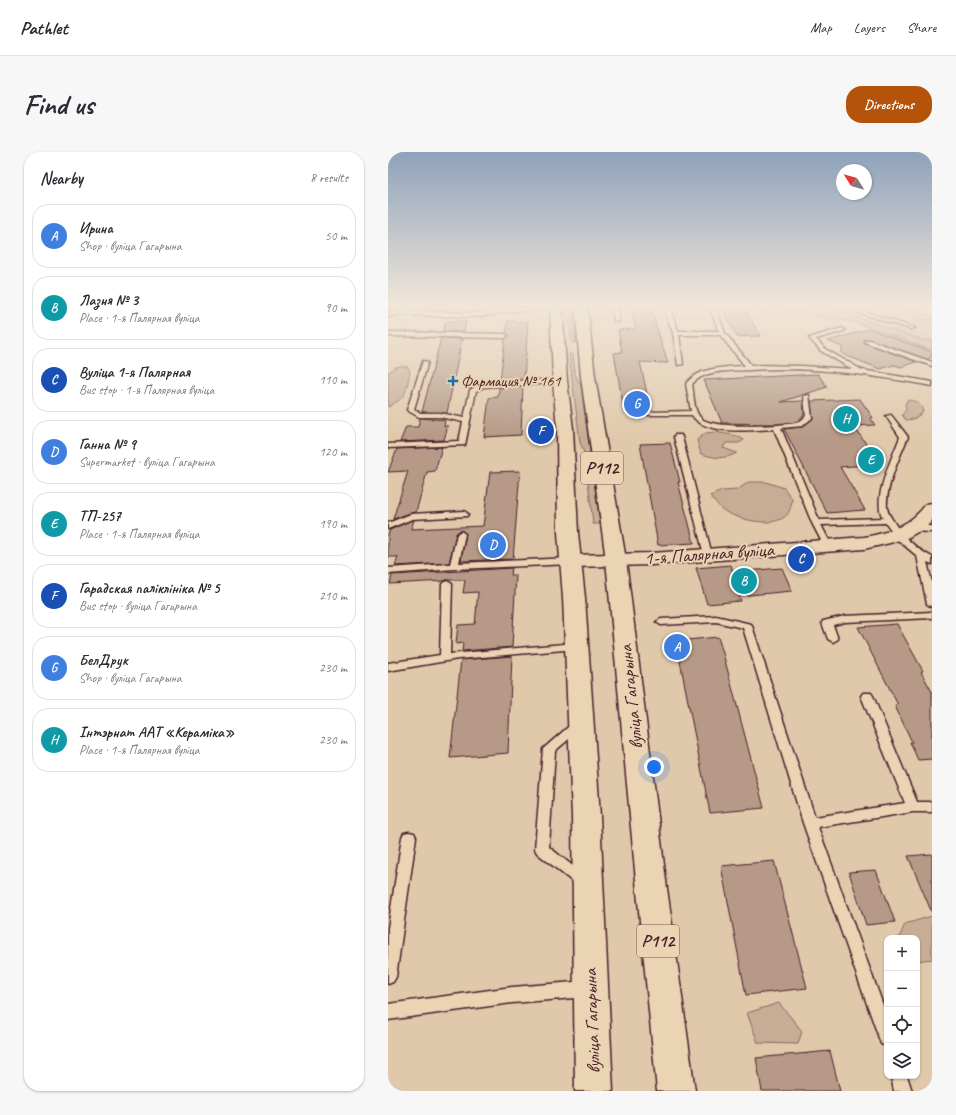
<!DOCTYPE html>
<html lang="en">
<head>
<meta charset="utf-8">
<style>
  body { margin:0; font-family:Caveat,sans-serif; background:#f7f7f7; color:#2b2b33 }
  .controls { position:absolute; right:12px; bottom:12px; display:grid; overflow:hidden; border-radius:8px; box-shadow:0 1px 3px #0004 }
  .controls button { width:36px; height:36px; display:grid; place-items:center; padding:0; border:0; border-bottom:1px solid #e1e1e2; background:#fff; color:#2b2b33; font:20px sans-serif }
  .compass { position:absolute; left:448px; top:12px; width:36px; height:36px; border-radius:50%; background:#fff; box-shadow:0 1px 3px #0004; rotate:307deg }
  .you { position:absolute; left:266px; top:615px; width:14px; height:14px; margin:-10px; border:3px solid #fff; border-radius:50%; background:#1a73e8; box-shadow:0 0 0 6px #1a73e833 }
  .badge { display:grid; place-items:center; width:26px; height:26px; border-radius:50%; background:#b45309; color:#fff; font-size:13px; font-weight:700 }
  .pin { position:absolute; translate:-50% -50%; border:2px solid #fff; box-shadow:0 1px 4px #0006 }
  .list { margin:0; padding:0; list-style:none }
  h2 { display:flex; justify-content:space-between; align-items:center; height:52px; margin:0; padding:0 16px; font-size:17px }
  h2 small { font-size:13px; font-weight:400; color:#7c7c81 }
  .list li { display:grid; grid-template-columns:26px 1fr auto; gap:12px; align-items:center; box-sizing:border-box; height:64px; margin:0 8px 8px; padding:0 8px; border:1px solid #e1e1e2; border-radius:16px }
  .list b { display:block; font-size:15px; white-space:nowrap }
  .list p { margin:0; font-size:13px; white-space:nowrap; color:#7c7c81 }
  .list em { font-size:13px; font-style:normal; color:#7c7c81 }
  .icon { flex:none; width:22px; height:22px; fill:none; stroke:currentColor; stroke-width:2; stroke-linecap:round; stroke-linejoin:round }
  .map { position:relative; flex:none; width:544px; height:939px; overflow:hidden; border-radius:16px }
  header { display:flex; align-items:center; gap:24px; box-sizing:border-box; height:56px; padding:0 20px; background:#fff; border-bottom:1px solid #e1e1e2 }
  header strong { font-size:19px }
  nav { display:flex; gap:22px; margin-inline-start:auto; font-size:14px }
  .intro { display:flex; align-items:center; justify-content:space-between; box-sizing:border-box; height:96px; padding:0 24px }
  h1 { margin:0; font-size:28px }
  .button { padding:10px 18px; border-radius:16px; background:#b45309; color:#fff; font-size:14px; font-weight:700 }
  main { display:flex; gap:24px; padding:0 24px }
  aside { flex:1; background:#fff; border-radius:16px; box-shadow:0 1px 3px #0004 }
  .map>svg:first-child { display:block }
  .built { fill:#d3bba0 }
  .green { fill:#c7ad95; stroke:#886660 }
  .building { fill:#b69a87; stroke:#4a1f2b }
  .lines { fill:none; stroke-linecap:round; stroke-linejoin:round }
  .service-casing { stroke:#4a1f2b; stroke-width:3 }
  .tertiary-casing { stroke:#4a1f2b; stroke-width:3 }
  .primary-casing { stroke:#4a1f2b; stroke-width:3 }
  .service { fill:#ead4b3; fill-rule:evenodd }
  .tertiary { fill:#ead4b3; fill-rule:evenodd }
  .primary { fill:#ead4b3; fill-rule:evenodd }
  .poi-dot { fill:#1f6fb2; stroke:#ead4b3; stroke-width:1.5 }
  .labels { text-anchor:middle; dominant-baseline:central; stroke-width:4; stroke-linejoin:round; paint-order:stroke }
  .far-poi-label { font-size:16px; fill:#4a1f2b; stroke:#ead4b3; text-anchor:start }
  .shield { fill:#ead4b3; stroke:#7a5554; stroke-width:1 }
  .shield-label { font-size:18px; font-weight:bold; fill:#4a1f2b }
  .street-label { font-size:19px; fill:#4a1f2b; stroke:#ead4b3 }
</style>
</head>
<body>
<header>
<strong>Pathlet</strong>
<nav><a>Map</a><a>Layers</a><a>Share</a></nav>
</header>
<div class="intro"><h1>Find us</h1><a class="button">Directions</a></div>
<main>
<aside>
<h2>Nearby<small>8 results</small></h2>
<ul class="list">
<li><span class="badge" style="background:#3f7fe0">A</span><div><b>Ирина</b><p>Shop · вуліца Гагарына</p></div><em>50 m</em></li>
<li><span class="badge" style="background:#0f9aa8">B</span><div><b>Лазня № 3</b><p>Place · 1-я Палярная вуліца</p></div><em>90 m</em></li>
<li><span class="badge" style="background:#1a4fb4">C</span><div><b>Вуліца 1-я Палярная</b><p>Bus stop · 1-я Палярная вуліца</p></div><em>110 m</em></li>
<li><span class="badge" style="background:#3f7fe0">D</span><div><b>Ганна № 9</b><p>Supermarket · вуліца Гагарына</p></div><em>120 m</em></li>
<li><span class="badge" style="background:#0f9aa8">E</span><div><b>ТП-257</b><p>Place · 1-я Палярная вуліца</p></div><em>190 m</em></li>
<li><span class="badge" style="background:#1a4fb4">F</span><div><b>Гарадская паліклініка № 5</b><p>Bus stop · вуліца Гагарына</p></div><em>210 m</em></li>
<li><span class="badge" style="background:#3f7fe0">G</span><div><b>БелДрук</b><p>Shop · вуліца Гагарына</p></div><em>230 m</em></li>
<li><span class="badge" style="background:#0f9aa8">H</span><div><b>Інтэрнат ААТ «Кераміка»</b><p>Place · 1-я Палярная вуліца</p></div><em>230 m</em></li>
</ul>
</aside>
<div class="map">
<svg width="544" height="939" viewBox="0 0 544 939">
  <rect width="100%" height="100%" fill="#e0c9ab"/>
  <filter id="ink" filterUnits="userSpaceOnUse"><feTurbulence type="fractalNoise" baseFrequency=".025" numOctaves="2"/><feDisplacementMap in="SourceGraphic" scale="8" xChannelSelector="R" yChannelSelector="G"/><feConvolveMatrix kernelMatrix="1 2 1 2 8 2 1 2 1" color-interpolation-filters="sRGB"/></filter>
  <g filter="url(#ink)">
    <!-- built -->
    <polygon class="built" points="404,152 544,152 544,200 441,162"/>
    <!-- green -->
    <g class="green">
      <path d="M 19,152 L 59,152 L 76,157 L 91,158 L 116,152 L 130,153 C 88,170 43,151 0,160 L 0,157 Z"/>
      <polygon points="175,152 183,152 188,191 184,191 181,167 176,159"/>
      <polygon points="372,152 430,152 537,189 544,188 544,198 464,169 439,167 411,158 391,163 379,163 368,157"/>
      <polygon points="518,155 544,164 544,169 533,167 506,156"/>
      <polygon points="181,202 185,202 187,222 193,234 212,372 205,372 197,303 192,290"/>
      <path d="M 14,214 L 20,215 L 22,219 C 18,239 20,245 0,255 L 0,221 L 7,215 Z"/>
      <path d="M 519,248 C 528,249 533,250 535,260 L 526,267 L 518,268 L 514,263 L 518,258 L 517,253 Z"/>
      <path d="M 328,280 L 349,284 L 356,288 L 351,291 L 338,291 L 335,296 L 349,301 C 335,308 328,306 313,302 L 309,288 L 318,281 Z"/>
      <path d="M 361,330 L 378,330 L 396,336 L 404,347 C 403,355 402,362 395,366 C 380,375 351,367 338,360 C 332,357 327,349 322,344 L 334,339 L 349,338 Z"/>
      <polygon points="544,764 544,807 529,809 529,786 511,786 517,772"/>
      <polygon points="391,851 414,879 410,892 370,891 359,861"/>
    </g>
    <!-- building -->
    <g class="building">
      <polygon points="242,152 261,152 280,211 252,210 260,246 255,246 256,259 236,259 226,201 234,200 230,178 248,177"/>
      <polygon points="335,152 354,152 372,184 349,185 333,153"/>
      <polygon points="58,169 78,169 76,180 55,179"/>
      <polygon points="120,169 140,170 136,227 112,229 117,187 121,184 118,181"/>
      <polygon points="481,177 544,200 544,205 539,207 481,187 476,187 476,191 528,210 513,215 506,213 492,217 454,202 454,195 440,189"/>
      <polygon points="53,186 74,187 59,261 34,260"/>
      <polygon points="430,222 439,235 393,250 415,249 416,263 408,270 388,272 334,271 316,228"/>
      <polygon points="135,234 133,283 96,285 101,246 110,245 111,236"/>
      <polygon points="472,247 485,266 482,266 487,273 465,274 493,312 452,315 477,358 439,361 396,277 414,275 425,267 423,249"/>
      <polygon points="32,266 57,268 56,274 60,274 56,288 12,290 18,275 30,275"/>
      <polygon points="282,291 292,330 290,330 306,391 270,393 252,292"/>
      <polygon points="54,295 47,319 39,320 28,360 22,361 5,367 20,319 0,320 9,297"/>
      <polygon points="132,319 125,407 73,409 78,382 73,378 68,382 61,411 7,414 10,405 0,405 0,383 2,378 24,368 26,368 23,377 95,374 102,320"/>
      <polygon points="343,413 345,420 394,416 404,439 351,444 353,449 319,452 308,416"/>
      <polygon points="124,416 123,423 128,423 124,495 74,499 75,491 68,492 70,473 87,472 90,440 75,441 77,428 58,428 56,429 2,432 4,423"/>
      <polygon points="509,472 535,519 533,520 544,540 544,607 530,608 522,590 524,590 507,554 510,553 470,475"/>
      <polygon points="330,485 335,501 376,656 322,661 288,489"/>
      <polygon points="124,504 120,601 62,606 73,508"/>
      <polygon points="544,702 544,761 520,704"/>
      <polygon points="386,709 419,836 358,843 333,714"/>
      <polygon points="488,718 507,770 478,773 461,720"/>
      <polygon points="442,899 452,939 374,939 368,906"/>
    </g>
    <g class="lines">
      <!-- service casing -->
      <g class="service-casing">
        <g id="service">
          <polygon points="223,152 229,152 231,170 226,169"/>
          <path d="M 274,152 L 280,152 L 290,179 L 331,179 L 320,152 L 326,152 L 337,181 L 363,213 L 414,214 L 464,217 L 433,199 L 421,186 L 454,176 L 457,178 L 456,179 L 428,187 L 437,197 L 474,218 L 544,230 L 544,234 C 483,223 423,214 362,218 C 344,219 317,217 304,232 C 306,242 305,260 314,267 C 326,277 392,274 408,271 C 412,270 415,267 418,264 L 416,244 L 421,243 L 424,266 L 414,274 L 393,276 L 431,368 L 495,366 C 483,348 505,304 512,285 L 498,264 L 503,263 L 520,285 C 512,304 497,336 499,356 C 500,361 502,364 504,367 C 514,384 527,396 544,405 L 544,412 L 539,410 L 544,431 L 544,455 L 539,452 L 529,404 L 510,388 L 498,371 L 433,373 L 444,394 L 440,397 L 437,396 L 424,371 L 386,277 C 365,278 316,284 304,263 L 260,263 L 260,261 L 262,260 L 303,259 L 298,232 C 310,215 338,215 357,214 L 332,183 L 291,183 L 295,212 L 290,213 L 285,181 Z"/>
          <polygon points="444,152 452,152 527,176 522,177"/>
          <polygon points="168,154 171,156 170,157 120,160 88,165 12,163 0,165 0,161 12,159 88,161 120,156"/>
          <polygon points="0,180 117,182 120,184 117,186 0,184"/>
          <polygon points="477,188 481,188 544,210 544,214 477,190"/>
          <polygon points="35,209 40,210 26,257 32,261 52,261 76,266 82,238 95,231 172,227 175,229 172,231 96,235 88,239 77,293 0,296 0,292 71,289 75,270 52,265 31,265 19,258"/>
          <polygon points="287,283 293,283 294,285 324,403 323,405 320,406 316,403 286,285"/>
          <polygon points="76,359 80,362 79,364 24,367 0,377 0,371 23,362"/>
          <polygon points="522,374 544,374 544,380 519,379 518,377 519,375"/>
          <polygon points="73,379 77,382 71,411 183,406 188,409 183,412 66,417 0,422 0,416 62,412 69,382"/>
          <polygon points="59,429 64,432 62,502 188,491 193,494 188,497 70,507 0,519 0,511 52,503 54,432"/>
          <polygon points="544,460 544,466 457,470 445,473 450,487 445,490 440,487 434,471 435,469 457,464"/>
          <polygon points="328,464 363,472 364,474 427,665 517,651 473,544 475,541 483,541 485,544 529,650 544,650 544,660 525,660 430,675 499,864 499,894 493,892 491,886 415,671 355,476 328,470 273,473 268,470 273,467"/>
          <polygon points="191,568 195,569 197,572 195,575 167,599 161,695 200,726 202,730 200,734 195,736 190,734 149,701 147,697 155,597 187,569"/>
          <polygon points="21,680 26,681 28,685 8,825 5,830 0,832 0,776 14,685 16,681"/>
          <polygon points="199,829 205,832 207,837 205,842 199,845 124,851 0,868 0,852 124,835"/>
          <polygon points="503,924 519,924 524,939 506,939"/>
        </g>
      </g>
      <!-- tertiary casing -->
      <g class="tertiary-casing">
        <path id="tertiary" d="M 544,351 L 544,369 L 538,375 L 521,385 L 502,391 L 476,397 L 264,413 L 183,415 L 176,413 L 173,409 L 176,405 L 183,403 L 264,401 L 476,385 C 501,381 523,373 538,352 Z"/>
      </g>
      <!-- primary casing -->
      <g class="primary-casing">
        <g id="primary">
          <polygon points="162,152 174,152 179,229 185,277 190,381 197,446 212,664 225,939 187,939 184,664 175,446 170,381 169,277 165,229"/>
          <polygon points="187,152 199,152 207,225 238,408 278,729 307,939 269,939 248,729 218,408 193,225"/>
        </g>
      </g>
      <!-- service -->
      <use href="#service" class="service"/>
      <!-- tertiary -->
      <use href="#tertiary" class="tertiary"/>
      <!-- primary -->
      <use href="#primary" class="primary"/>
    </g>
  </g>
  <!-- sky -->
  <linearGradient id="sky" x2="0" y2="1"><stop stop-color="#8ea2bc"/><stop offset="0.54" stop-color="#f1e7d9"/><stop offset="1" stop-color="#f1e7d9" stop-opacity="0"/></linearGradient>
  <rect width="544" height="284" fill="url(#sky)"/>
  <!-- markers -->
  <path class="poi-dot" d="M63 223h4v4h4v4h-4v4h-4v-4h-4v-4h4z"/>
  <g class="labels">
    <!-- far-poi labels -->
    <g class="far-poi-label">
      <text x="73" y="229">Фармация № 161</text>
    </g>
    <!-- shield labels -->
    <g class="shield">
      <rect x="193" y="300" width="42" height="32" rx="3"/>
      <rect x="249" y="773" width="42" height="32" rx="3"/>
    </g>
    <g class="shield-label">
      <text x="214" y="316">Р112</text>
      <text x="270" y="789">Р112</text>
    </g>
    <!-- street labels -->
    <g class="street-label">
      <text transform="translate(321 402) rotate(-4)">1-я Палярная вуліца</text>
      <text transform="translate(243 545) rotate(-96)">вуліца Гагарына</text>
      <text transform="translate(204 869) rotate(-92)">вуліца Гагарына</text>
    </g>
  </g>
</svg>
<div class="controls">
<button>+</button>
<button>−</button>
<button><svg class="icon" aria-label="locate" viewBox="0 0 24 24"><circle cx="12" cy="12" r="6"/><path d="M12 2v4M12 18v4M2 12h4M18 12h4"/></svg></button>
<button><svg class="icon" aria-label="layers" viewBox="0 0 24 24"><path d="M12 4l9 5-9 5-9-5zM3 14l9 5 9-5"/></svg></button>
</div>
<svg class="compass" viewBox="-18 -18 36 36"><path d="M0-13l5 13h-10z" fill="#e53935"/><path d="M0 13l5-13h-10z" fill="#7c7c81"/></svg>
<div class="you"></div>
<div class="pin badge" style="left:289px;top:495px;background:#3f7fe0">A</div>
<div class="pin badge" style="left:356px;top:429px;background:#0f9aa8">B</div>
<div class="pin badge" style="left:413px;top:407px;background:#1a4fb4">C</div>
<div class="pin badge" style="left:105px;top:393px;background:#3f7fe0">D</div>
<div class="pin badge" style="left:483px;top:308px;background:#0f9aa8">E</div>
<div class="pin badge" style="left:153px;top:279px;background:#1a4fb4">F</div>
<div class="pin badge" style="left:249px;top:252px;background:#3f7fe0">G</div>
<div class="pin badge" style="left:458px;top:267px;background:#0f9aa8">H</div>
</div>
</main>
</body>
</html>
